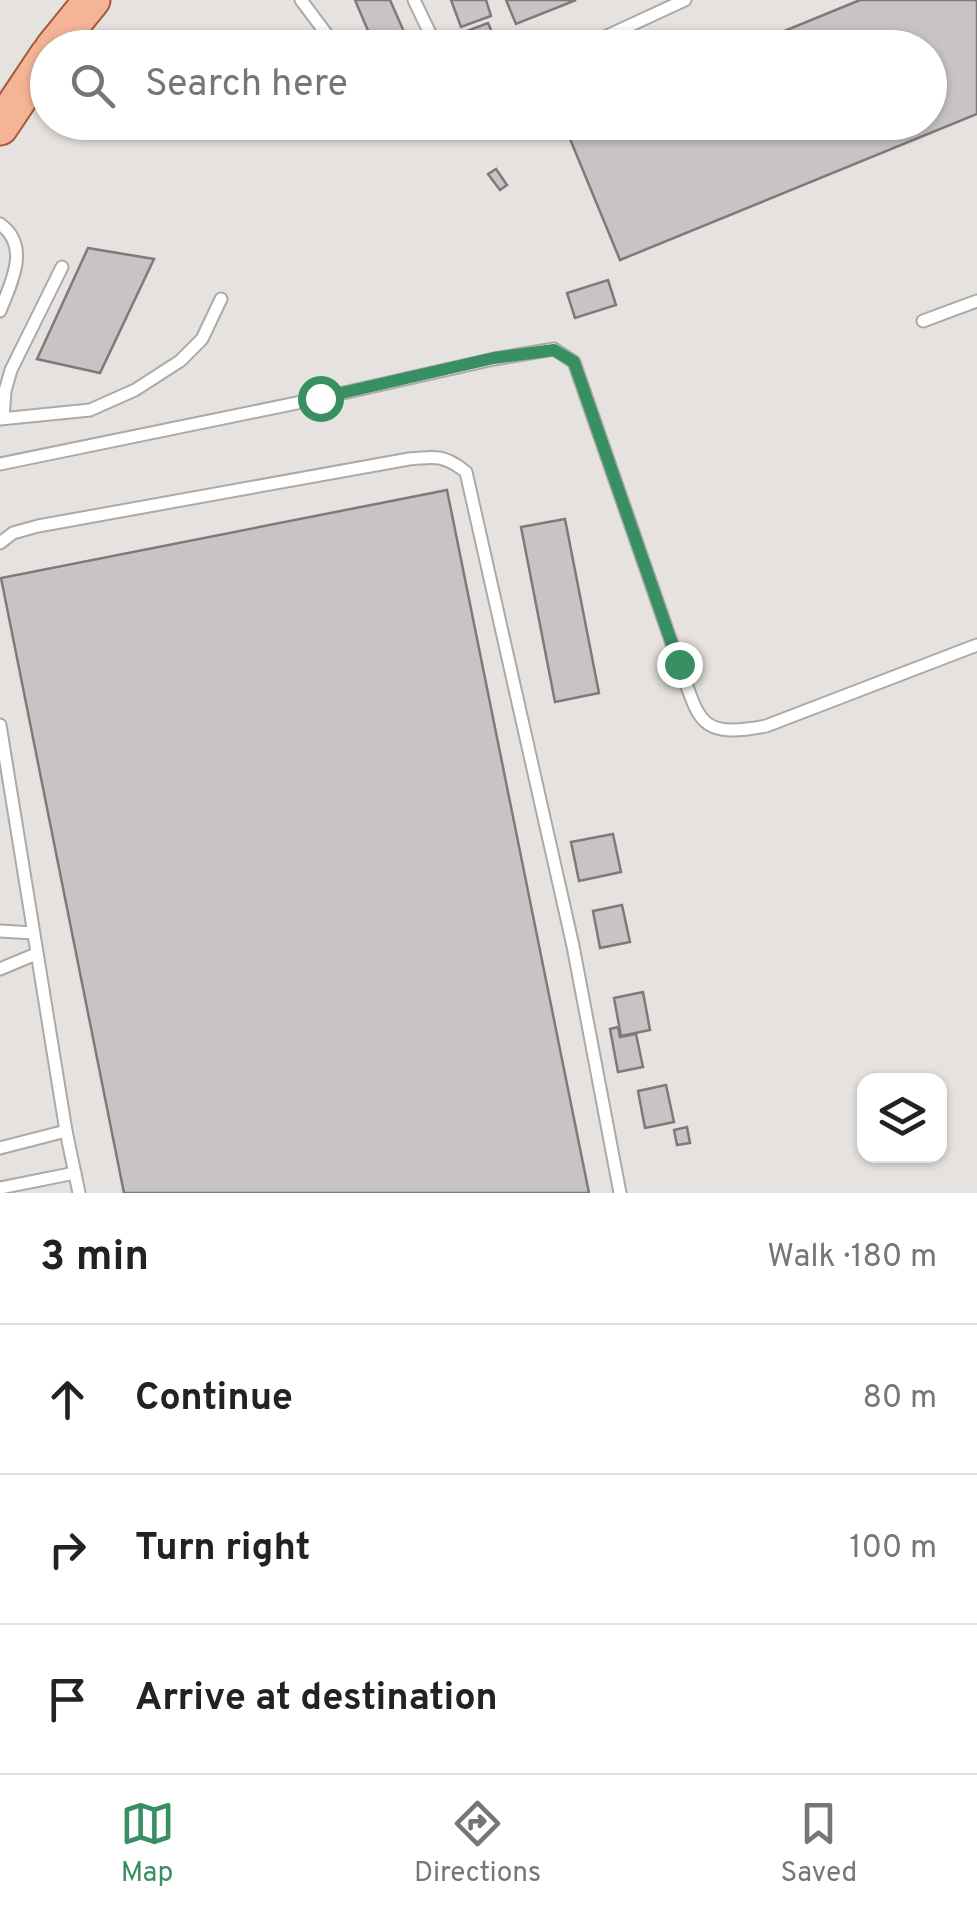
<!DOCTYPE html>
<html lang="en">
<head>
<meta charset="utf-8">
<style>
  body { margin:0; font-family:Overpass,sans-serif; background:#f6f6f6; color:#222 }
  .controls { position:absolute; right:30px; bottom:30px; display:grid; overflow:hidden; border-radius:20px; box-shadow:0 2px 8px #0004 }
  .controls button { width:90px; height:90px; display:grid; place-items:center; padding:0; border:0; border-bottom:2px solid #e0e0e0; background:#fff; color:#222; font:50px sans-serif }
  .stop { position:absolute; width:30px; height:30px; margin:-22px; border:8px solid #388f62; border-radius:50%; background:#fff }
  .stop.end { background:#388f62; border-color:#fff; box-shadow:0 2px 10px #0008 }
  .list { margin:0; padding:0; list-style:none }
  h2 { display:flex; justify-content:space-between; align-items:center; height:130px; margin:0; padding:0 40px; font-size:42px }
  h2 small { font-size:32px; font-weight:400; color:#767676 }
  .list li { display:grid; grid-template-columns:65px 1fr auto; gap:30px; align-items:center; box-sizing:border-box; height:150px; padding:0 40px; border-top:2px solid #e0e0e0 }
  .list b { display:block; font-size:38px; white-space:nowrap }
  .list em { font-size:32px; font-style:normal; color:#767676 }
  .icon { flex:none; width:55px; height:55px; fill:none; stroke:currentColor; stroke-width:2; stroke-linecap:round; stroke-linejoin:round }
  .map { position:relative; flex:none; width:977px; height:1193px; overflow:hidden }
  .search { position:absolute; background:#fff; box-shadow:0 2px 8px #0004; left:30px; right:30px; top:30px; height:110px; display:flex; align-items:center; gap:25px; box-sizing:border-box; padding:0 35px; border-radius:55px; color:#767676; font-size:38px }
  .sheet { height:580px; background:#fff }
  nav { display:flex; justify-content:space-around; align-items:center; box-sizing:border-box; height:140px; border-top:2px solid #e0e0e0; background:#fff; font-size:28px; color:#767676 }
  nav a { display:grid; justify-items:center; gap:5px }
  nav .on { color:#388f62 }
  .map>svg:first-child { display:block }
  .building { fill:#c8c4c5; stroke:#7e7a7b; stroke-width:2.5 }
  .lines { fill:none; stroke-linecap:round; stroke-linejoin:round }
  .service-casing { stroke:#aca9a6; stroke-width:15 }
  .primary-casing { stroke:#a25a39; stroke-width:39 }
  .service { stroke:#fff; stroke-width:11 }
  .primary { stroke:#f6b496; stroke-width:35 }
  .route { stroke:#388f62; stroke-width:12 }
</style>
</head>
<body>
<div class="map">
<svg width="977" height="1193" viewBox="0 0 977 1193">
  <rect width="100%" height="100%" fill="#e5e2df"/>
  <!-- building -->
  <g class="building">
    <polygon points="355,0 390,0 405,34 375,47"/>
    <polygon points="451,0 486,0 491,16 461,27"/>
    <polygon points="506,0 576,0 516,24"/>
    <polygon points="860,0 977,0 977,114 620,260 563,122 930,122 930,48 743,48"/>
    <polygon points="488,23 495,39 473,48 465,48 459,34"/>
    <polygon points="511,122 524,122 525,129 513,131"/>
    <polygon points="496,169 507,185 500,190 488,174"/>
    <polygon points="88,248 154,259 100,373 37,359"/>
    <polygon points="608,280 616,305 575,318 567,293"/>
    <polygon points="447,490 589,1193 124,1193 1,578"/>
    <polygon points="565,519 599,693 555,702 521,527"/>
    <polygon points="613,834 621,872 579,881 571,842"/>
    <polygon points="622,905 630,942 600,948 593,911"/>
    <polygon points="643,992 650,1030 621,1036 614,998"/>
    <polygon points="618,1027 620,1037 636,1034 643,1067 618,1072 610,1029"/>
    <polygon points="666,1085 674,1122 645,1128 638,1091"/>
    <polygon points="687,1127 690,1143 677,1145 674,1130"/>
  </g>
  <g class="lines">
    <!-- service casing -->
    <g class="service-casing">
      <g id="service">
        <polyline points="301,0 337,48"/>
        <polyline points="414,0 437,48"/>
        <polyline points="581,48 685,0"/>
        <path d="M 0,224 C 31,246 11,283 0,311"/>
        <polyline points="923,321 977,301"/>
        <polyline points="3,418 5,391 11,370 62,267"/>
        <polyline points="0,419 90,410 135,390 180,361 202,339 221,299"/>
        <path d="M 0,464 L 321,398 L 494,359 L 554,349 L 574,362 L 679,664 C 700,721 698,739 766,726 L 977,645"/>
        <path d="M 0,543 L 13,533 L 38,526 L 409,459 C 435,456 445,455 466,472 L 573,946 L 620,1193"/>
        <polyline points="0,725 66,1131 79,1193"/>
        <polyline points="0,931 33,933"/>
        <polyline points="0,969 36,954"/>
        <polyline points="0,1148 66,1131"/>
        <polyline points="0,1188 75,1173"/>
      </g>
    </g>
    <!-- primary casing -->
    <g class="primary-casing">
      <g id="primary">
        <polyline points="53,48 92,0"/>
        <polyline points="0,127 48,55"/>
      </g>
    </g>
    <!-- service -->
    <use href="#service" class="service"/>
    <!-- primary -->
    <use href="#primary" class="primary"/>
  </g>
  <g class="lines">
    <!-- route -->
    <polyline class="route" points="320,398 494,358 554,350 574,362 679,664"/>
  </g>
</svg>
<div class="controls">
<button><svg class="icon" aria-label="layers" viewBox="0 0 24 24"><path d="M12 4l9 5-9 5-9-5zM3 14l9 5 9-5"/></svg></button>
</div>
<div class="stop" style="left:320px;top:398px"></div>
<div class="stop end" style="left:679px;top:664px"></div>
<div class="search"><svg class="icon" aria-label="search" viewBox="0 0 24 24"><circle cx="10" cy="10" r="6"/><path d="M15 15l6 6"/></svg>Search here</div>
</div>
<section class="sheet">
<h2>3 min<small>Walk · 180 m</small></h2>
<ul class="list">
<li><svg class="icon" aria-label="ahead" viewBox="0 0 24 24"><path d="M12 20V5M6 11l6-6 6 6"/></svg><div><b>Continue</b></div><em>80 m</em></li>
<li><svg class="icon" aria-label="right" viewBox="0 0 24 24"><path d="M7 20v-9h11M14 6l5 5-5 5"/></svg><div><b>Turn right</b></div><em>100 m</em></li>
<li><svg class="icon" aria-label="arrive" viewBox="0 0 24 24"><path d="M6 21V4h12l-3 4 3 4H6"/></svg><div><b>Arrive at destination</b></div></li>
</ul>
</section>
<nav>
<a class="on"><svg class="icon" aria-label="map" viewBox="0 0 24 24"><path d="M3 6l6-2 6 2 6-2v14l-6 2-6-2-6 2zM9 4v14M15 6v14"/></svg>Map</a>
<a><svg class="icon" aria-label="directions" viewBox="0 0 24 24"><path d="M12 3l9 9-9 9-9-9zM9 14v-3h6M13 9l2 2-2 2"/></svg>Directions</a>
<a><svg class="icon" aria-label="saved" viewBox="0 0 24 24"><path d="M7 4h10v16l-5-4-5 4z"/></svg>Saved</a>
</nav>
</body>
</html>
